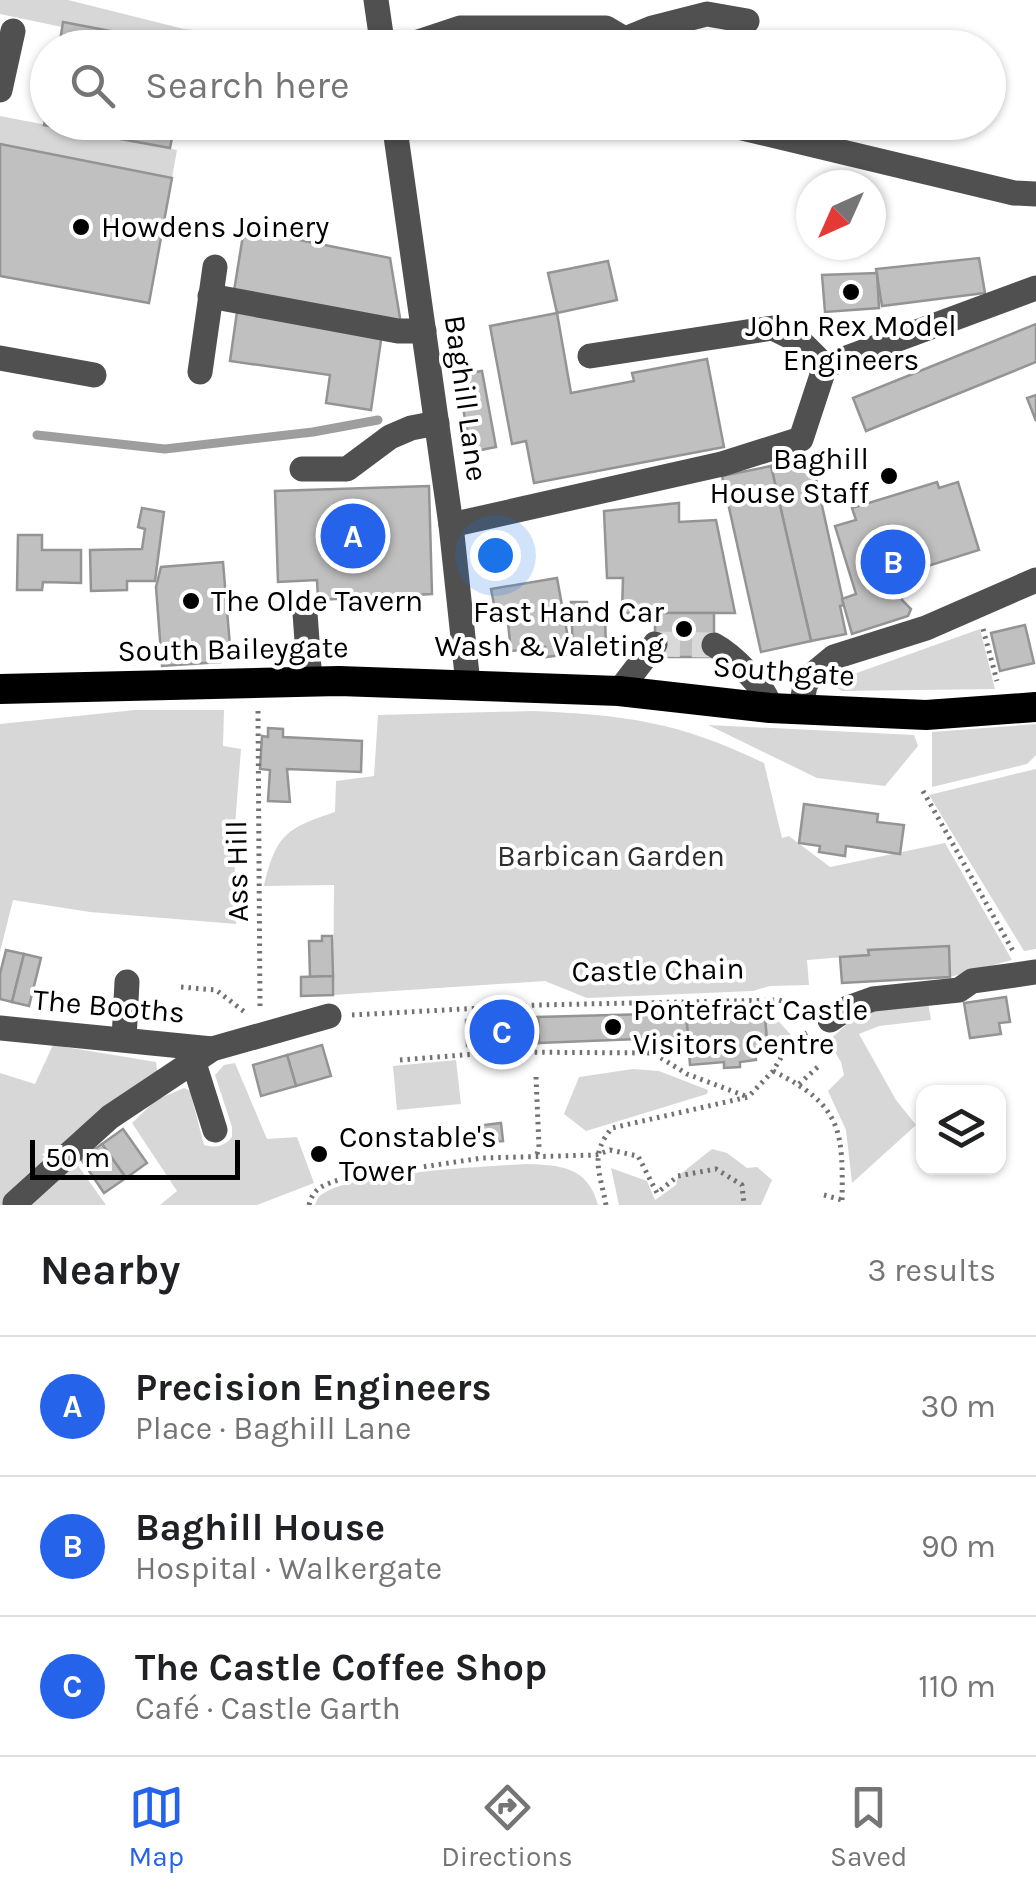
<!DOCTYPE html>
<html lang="en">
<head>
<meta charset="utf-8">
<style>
  body { margin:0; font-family:Karla,sans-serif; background:#f2f2f2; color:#202124 }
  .controls { position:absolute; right:30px; bottom:30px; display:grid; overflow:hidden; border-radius:20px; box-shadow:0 2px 8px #0004 }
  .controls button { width:90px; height:90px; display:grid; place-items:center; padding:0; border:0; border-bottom:2px solid #e0e0e0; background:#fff; color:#202124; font:50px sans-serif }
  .compass { position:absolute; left:796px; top:170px; width:90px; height:90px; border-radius:50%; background:#fff; box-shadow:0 2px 8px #0004; rotate:225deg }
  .scale { position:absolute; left:30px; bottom:25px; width:210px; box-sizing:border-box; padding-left:10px; border:5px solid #000; border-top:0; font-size:28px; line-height:35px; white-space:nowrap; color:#000; -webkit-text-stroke:8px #fff; paint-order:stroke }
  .you { position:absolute; left:495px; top:555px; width:35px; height:35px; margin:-25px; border:8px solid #fff; border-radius:50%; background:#1a73e8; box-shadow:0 0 0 15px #1a73e833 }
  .badge { display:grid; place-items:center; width:65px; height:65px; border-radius:50%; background:#2563eb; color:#fff; font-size:32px; font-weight:700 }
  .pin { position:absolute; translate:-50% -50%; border:5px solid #fff; box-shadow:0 2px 10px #0006 }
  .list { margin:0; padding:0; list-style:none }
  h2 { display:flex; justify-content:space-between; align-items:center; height:130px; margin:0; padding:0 40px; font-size:42px }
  h2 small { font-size:32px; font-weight:400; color:#757577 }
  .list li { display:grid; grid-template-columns:65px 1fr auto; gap:30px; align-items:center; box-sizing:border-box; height:140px; padding:0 40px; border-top:2px solid #e0e0e0 }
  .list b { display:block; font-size:38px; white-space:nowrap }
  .list p { margin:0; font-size:32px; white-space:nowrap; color:#757577 }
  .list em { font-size:32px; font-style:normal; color:#757577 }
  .icon { flex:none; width:55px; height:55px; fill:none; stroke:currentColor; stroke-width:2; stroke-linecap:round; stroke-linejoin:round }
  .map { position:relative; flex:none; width:1036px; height:1205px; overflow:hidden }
  .search { position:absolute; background:#fff; box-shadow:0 2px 8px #0004; left:30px; right:30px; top:30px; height:110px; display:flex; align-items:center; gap:25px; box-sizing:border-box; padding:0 35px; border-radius:55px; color:#757577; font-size:38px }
  .sheet { height:550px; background:#fff }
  nav { display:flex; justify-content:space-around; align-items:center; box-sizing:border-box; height:140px; border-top:2px solid #e0e0e0; background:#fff; font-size:28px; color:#757577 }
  nav a { display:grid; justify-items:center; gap:5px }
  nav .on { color:#2563eb }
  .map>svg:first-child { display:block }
  .green { fill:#d7d7d7 }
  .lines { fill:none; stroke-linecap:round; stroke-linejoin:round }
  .stream { stroke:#9e9e9e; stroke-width:9 }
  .building { fill:#c0c0c0; stroke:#949494; stroke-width:2.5 }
  .minor-tunnel { stroke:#d9d9d9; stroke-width:25; stroke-dasharray:25 12; stroke-linecap:butt }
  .path { stroke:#727272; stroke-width:5; stroke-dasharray:2.5 5; stroke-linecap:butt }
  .minor { stroke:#505050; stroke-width:25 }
  .highway { stroke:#000; stroke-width:30 }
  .poi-dot { fill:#000; stroke:#fff; stroke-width:4 }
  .labels { text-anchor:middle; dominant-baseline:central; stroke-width:8; stroke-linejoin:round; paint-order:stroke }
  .poi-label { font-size:30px; fill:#000; stroke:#fff; text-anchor:start }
  .street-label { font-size:30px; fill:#000; stroke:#fff }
  .park-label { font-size:30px; fill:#2e2e2e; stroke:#fff }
</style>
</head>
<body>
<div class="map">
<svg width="1036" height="1205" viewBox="0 0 1036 1205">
  <rect width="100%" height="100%" fill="#fff"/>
  <!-- green -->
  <g class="green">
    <polygon points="0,0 68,0 184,29 204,31 201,47 64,22 62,27 0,14"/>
    <polygon points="0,116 177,150 172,178 0,144"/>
    <polygon points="980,629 995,689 842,691 836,687 837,680"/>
    <polygon points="135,710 224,710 223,746 241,749 234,838 236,924 90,912 13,900 0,952 0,724"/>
    <path d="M 533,711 C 626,715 679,722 764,763 L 782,838 L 789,836 L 830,867 L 945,843 L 1012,960 L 950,977 L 948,946 L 869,950 L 869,955 L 807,960 L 809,985 L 770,986 L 753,991 L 587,998 L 545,981 L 333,995 L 334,885 L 264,886 C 276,835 286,828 335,812 L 336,781 L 374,776 L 378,715 Z"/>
    <polygon points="1036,724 1036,755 1027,764 932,787 932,732"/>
    <polygon points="708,725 914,735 918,746 885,786 817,778"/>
    <polygon points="1036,769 1036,949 1024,951 929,795"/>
    <polygon points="928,1002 931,1020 879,1026 859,1034 896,1100 916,1125 852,1183 846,1130 828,1091 844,1075 841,1062 828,1041 867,1007"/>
    <path d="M 752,1008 C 770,1009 780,1023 791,1035 L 767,1040 L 753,1018 Z"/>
    <polygon points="53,1045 156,1062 158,1077 109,1103 69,1138 5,1205 0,1205 0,1073 35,1084"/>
    <polygon points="456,1060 461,1104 397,1110 393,1066"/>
    <path d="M 235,1063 L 267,1139 L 297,1137 L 314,1183 L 257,1205 L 160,1205 L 177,1191 L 132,1123 L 156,1100 L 184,1088 L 190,1091 L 204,1145 C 217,1148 223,1147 232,1137 L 232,1127 L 215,1075 L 224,1065 Z"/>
    <polygon points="633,1069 659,1071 708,1090 707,1094 586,1131 564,1114 579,1077"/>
    <polygon points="712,1149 727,1153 747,1168 757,1167 772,1180 761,1205 619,1205 611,1168 647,1181 655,1200 676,1185 678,1176"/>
    <polygon points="74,1160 106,1205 31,1205"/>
    <path d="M 527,1164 C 561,1165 588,1167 598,1205 L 315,1205 C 318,1198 317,1197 324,1193 C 352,1173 488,1166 527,1164 Z"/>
  </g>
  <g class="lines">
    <!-- stream -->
    <polyline class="stream" points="37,435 165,449 313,432 378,420"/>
  </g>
  <!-- building -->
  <g class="building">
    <polygon points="63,22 189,46 189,48 59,48"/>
    <polygon points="488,33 620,44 619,48 487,48"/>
    <polygon points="48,109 48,122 175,122 170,148 44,125"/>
    <polygon points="0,144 172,178 149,303 0,276"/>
    <polygon points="244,229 390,258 401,324 234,291"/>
    <polygon points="979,258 985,293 882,306 876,269"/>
    <polygon points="608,261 617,300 557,313 548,273"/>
    <polygon points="877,273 879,308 825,312 822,275"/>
    <polygon points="237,312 382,333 371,410 326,403 330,375 230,361"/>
    <polygon points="557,313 571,393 634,381 632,373 707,359 724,447 534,483 526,441 512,444 490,326"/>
    <polygon points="1036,324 1036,362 866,431 853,398"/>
    <polygon points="482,371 496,447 471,452 457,375"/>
    <polygon points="1036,395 1036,421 1027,398"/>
    <polygon points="811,456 844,605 840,606 846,634 811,641 771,466"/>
    <polygon points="771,466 811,641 761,652 722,476"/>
    <polygon points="937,482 939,488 958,482 979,550 902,574 905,583 901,589 902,600 911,609 908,616 852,634 842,599 856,594 835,526 856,520 852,508"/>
    <polygon points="429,486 432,594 318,600 317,580 278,582 275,491"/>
    <polygon points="679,503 679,522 716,520 735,613 622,613 623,578 607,578 604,511"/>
    <polygon points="142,508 164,512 155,581 127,581 127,590 91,591 90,550 142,549 145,529 138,527"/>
    <polygon points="18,535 42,535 42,550 81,550 81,583 43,582 42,590 17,590"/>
    <polygon points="223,562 230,646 219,646 220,662 162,666 156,587 161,567"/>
    <polygon points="557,578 571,654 546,657 545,647 511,651 508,623 496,615 491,589"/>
    <polygon points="571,602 587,602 587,612 605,612 606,652 573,653"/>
    <rect x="655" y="613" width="59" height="44"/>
    <polygon points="1025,625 1034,663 1000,671 991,633"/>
    <polygon points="268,728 283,729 283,737 362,741 361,772 287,769 290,802 268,801 270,770 260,769 262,736 268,737"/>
    <polygon points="804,804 878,814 877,822 904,825 900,854 846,846 845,856 819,852 820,846 799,843"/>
    <polygon points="322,936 332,936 333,976 310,977 309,941 322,941"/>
    <polygon points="949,946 950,977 842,983 840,957 869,955 868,950"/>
    <polygon points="6,950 24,954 12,1002 0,999 0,974"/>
    <polygon points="24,954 41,958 29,1006 12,1002"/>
    <polygon points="333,976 333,995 301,996 301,977"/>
    <polygon points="1006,997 1010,1022 999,1023 1001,1034 970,1038 964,1003"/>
    <polygon points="752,1008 753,1018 765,1017 767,1040 760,1040 760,1049 755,1049 756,1060 740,1062 740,1067 724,1068 724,1062 690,1065 686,1013"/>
    <polygon points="686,1013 688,1037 539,1043 538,1017"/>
    <polygon points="538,1017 539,1043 467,1046 466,1020"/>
    <polygon points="322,1045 331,1076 296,1086 287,1055"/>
    <polygon points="287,1055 296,1086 261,1096 253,1065"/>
    <polygon points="501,1123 503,1141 477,1143 476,1126"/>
    <polygon points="123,1129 147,1163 126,1178 102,1144"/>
    <polygon points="102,1144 126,1178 104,1193 81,1159"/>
  </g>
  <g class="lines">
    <!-- minor-tunnel -->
    <polyline class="minor-tunnel" points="655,644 714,645"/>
    <!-- path -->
    <g class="path">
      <polyline points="983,629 997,681"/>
      <polyline points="258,711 260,1010"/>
      <polyline points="923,791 1013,951"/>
      <polyline points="181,987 216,990 246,1013"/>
      <polyline points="352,1015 537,1005 779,1000 809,1011"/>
      <polyline points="400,1060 501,1052 653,1053 687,1074 748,1097"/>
      <path d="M 773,1071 C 844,1106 843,1132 842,1205"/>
      <polyline points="536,1077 539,1147 536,1158"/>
      <polyline points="799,1084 821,1064"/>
      <polyline points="824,1195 842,1200"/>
      <path d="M 309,1205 C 313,1187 326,1184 342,1179 L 482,1158 L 596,1155 L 610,1150 L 638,1156 L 657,1193 L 678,1176 L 716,1169 L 742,1185 L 744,1205"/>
      <path d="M 606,1205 C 600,1172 589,1155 612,1128 L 748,1097 L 773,1071 L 791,1041 L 807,1033"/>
    </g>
    <!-- minor -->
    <g class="minor">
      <polyline points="376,0 383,48"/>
      <polyline points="625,39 652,28 707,14 747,21"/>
      <polyline points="400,48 460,28 606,28 640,48"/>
      <polyline points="0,90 13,31"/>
      <polyline points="394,122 451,525 468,684"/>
      <polyline points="717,122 1014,193 1036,194"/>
      <polyline points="210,296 398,331 424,331"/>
      <polyline points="590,356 773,328 801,342 825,366"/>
      <polyline points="0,358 94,375"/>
      <polyline points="200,372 215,267"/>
      <polyline points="302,469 347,469 390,437 411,428 437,423"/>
      <polyline points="451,525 722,464 801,439 825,366 1036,288"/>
      <polyline points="305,613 310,682"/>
      <path d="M 714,645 C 731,654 768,689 770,708"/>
      <polyline points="619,691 655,644"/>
      <polyline points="801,709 805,685 811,676 834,657 926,628 1036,580"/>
      <polyline points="830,1020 848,1008 873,999 959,990 972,981 1036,972"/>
      <polyline points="0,1028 212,1049"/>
      <polyline points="124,1039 127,982"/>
      <polyline points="193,1060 215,1130"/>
      <polyline points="15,1203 110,1117 212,1049 329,1016"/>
    </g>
    <!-- highway -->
    <polyline class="highway" points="0,689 339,681 619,691 770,708 926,715 1036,707"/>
  </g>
  <!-- markers -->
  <g class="poi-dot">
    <circle cx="81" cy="227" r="10"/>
    <circle cx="851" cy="292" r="10"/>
    <circle cx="889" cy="476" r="10"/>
    <circle cx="191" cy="601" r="10"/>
    <circle cx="684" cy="629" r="10"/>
    <circle cx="613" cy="1027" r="10"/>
    <circle cx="319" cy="1154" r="10"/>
  </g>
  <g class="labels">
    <!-- poi labels -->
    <g class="poi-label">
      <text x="101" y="227">Howdens Joinery</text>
      <text x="851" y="326" text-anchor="middle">John Rex Model<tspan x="851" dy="34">Engineers</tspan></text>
      <text x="869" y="459" text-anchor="end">Baghill<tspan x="869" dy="34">House Staff</tspan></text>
      <text x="211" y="601">The Olde Tavern</text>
      <text x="664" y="612" text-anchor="end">Fast Hand Car<tspan x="664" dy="34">Wash &amp; Valeting</tspan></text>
      <text x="633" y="1010">Pontefract Castle<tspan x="633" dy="34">Visitors Centre</tspan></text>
      <text x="339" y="1137">Constable's<tspan x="339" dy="34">Tower</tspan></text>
    </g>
    <!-- street labels -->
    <g class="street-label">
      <text transform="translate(466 398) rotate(82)">Baghill Lane</text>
      <text transform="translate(233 649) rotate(-1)">South Baileygate</text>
      <text transform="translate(784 671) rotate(4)">Southgate</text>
      <text transform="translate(237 871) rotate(-91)">Ass Hill</text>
      <text transform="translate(658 970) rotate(-1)">Castle Chain</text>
      <text transform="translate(109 1006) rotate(5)">The Booths</text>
    </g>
    <!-- park labels -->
    <g class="park-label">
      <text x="611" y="856">Barbican Garden</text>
    </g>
  </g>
</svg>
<div class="controls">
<button><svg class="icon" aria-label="layers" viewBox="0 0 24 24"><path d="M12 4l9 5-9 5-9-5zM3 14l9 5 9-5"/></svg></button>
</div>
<svg class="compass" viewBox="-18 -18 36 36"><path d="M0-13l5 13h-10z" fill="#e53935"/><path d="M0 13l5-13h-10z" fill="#757577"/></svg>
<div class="scale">50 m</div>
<div class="you"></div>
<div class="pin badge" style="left:353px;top:536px">A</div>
<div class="pin badge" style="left:893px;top:562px">B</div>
<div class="pin badge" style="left:502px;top:1032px">C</div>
<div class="search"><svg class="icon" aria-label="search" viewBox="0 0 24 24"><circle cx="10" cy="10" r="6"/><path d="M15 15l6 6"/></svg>Search here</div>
</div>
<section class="sheet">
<h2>Nearby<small>3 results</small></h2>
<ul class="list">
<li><span class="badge">A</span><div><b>Precision Engineers</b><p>Place · Baghill Lane</p></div><em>30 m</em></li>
<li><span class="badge">B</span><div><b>Baghill House</b><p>Hospital · Walkergate</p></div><em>90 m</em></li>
<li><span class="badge">C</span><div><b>The Castle Coffee Shop</b><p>Café · Castle Garth</p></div><em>110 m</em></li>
</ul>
</section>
<nav>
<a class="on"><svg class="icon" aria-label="map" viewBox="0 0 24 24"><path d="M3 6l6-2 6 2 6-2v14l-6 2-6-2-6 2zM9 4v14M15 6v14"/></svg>Map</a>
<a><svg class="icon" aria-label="directions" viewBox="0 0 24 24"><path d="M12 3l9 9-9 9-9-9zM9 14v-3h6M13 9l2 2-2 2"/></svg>Directions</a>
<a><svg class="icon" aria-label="saved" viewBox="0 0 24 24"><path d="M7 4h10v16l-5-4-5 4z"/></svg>Saved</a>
</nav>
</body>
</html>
